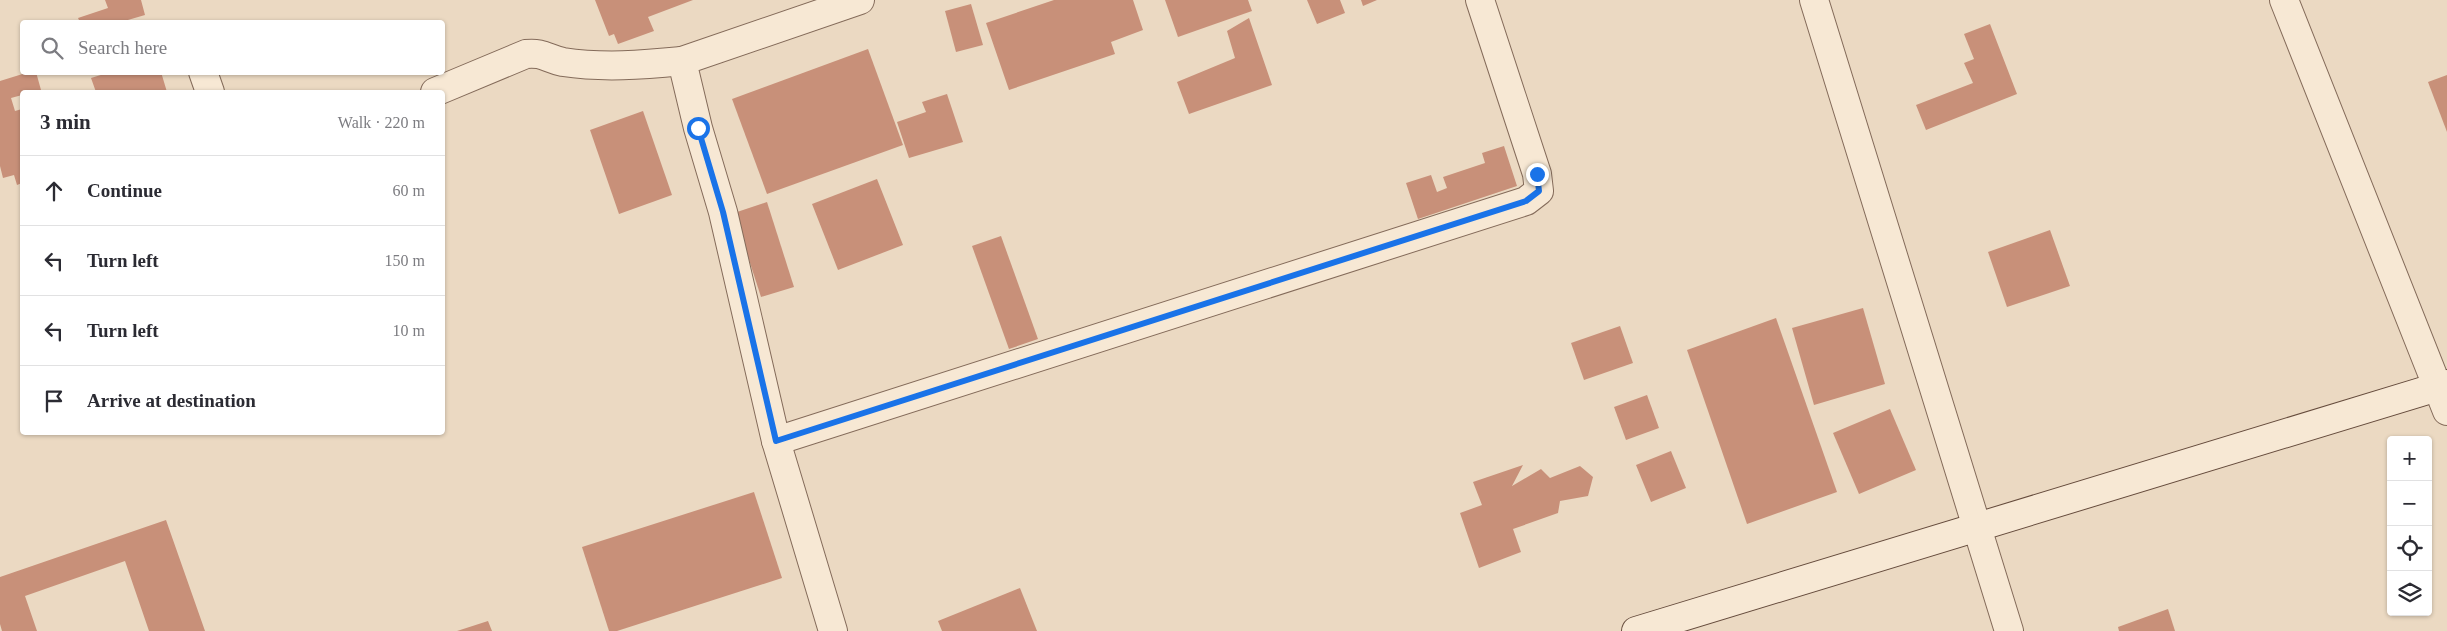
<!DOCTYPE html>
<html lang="en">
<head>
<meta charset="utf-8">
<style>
  body { margin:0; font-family:"Times New Roman",serif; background:#f7f7f7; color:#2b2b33 }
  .controls { position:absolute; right:15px; bottom:15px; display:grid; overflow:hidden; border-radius:5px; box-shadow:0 1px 4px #0004 }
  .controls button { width:45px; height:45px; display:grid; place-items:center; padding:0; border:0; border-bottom:1px solid #e1e1e2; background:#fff; color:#2b2b33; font:25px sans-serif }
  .stop { position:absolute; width:15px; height:15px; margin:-11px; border:4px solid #1a73e8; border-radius:50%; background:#fff }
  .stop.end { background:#1a73e8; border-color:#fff; box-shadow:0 1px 5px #0008 }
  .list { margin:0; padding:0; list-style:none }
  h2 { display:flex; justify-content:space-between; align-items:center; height:65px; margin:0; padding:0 20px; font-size:21px }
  h2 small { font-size:16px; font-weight:400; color:#7c7c81 }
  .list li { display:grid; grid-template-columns:32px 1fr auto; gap:15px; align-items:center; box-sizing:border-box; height:70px; padding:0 20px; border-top:1px solid #e1e1e2 }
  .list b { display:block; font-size:19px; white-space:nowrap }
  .list em { font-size:16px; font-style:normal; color:#7c7c81 }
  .icon { flex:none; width:28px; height:28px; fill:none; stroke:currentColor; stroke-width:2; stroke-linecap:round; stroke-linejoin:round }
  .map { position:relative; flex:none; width:2447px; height:631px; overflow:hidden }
  .search { position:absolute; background:#fff; box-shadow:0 1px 4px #0004; left:20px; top:20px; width:425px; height:55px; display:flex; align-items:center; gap:12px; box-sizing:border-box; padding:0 18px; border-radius:5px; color:#7c7c81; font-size:19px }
  .panel { position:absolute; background:#fff; box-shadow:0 1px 4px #0004; left:20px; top:90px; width:425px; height:345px; border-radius:5px }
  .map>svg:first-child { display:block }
  .building { fill:#c89079 }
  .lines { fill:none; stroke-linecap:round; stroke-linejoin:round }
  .street-casing { stroke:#846b5a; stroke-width:30 }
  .secondary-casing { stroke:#664c3d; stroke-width:30 }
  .street { stroke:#f7e8d4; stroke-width:28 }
  .secondary { stroke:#f7e8d4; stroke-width:28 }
  .route { stroke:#1a73e8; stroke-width:6 }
</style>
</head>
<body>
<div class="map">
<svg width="2447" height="631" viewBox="0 0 2447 631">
  <rect width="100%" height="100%" fill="#ebd9c2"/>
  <!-- building -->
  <g class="building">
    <polygon points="105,0 141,0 145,15 121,22 80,22 78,18 108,8"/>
    <polygon points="595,0 693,0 648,17 654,31 618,44 614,34 609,36"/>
    <polygon points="1054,0 1133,0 1143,30 1111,42 1115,54 1009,90 986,23"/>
    <polygon points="1165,0 1248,0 1252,11 1178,37"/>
    <polygon points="1307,0 1340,0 1345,13 1317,24"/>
    <polygon points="1361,0 1377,0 1363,6"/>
    <polygon points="971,4 983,45 956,52 945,11"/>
    <polygon points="1249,18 1272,85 1189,114 1177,82 1235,58 1227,31"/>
    <polygon points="1990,24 2017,94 1926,130 1916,105 1973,83 1964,63 1974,59 1964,34"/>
    <polygon points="868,49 903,145 767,194 732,99"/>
    <polygon points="29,72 36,72 41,90 22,92 22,95 11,98 15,111 22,109 22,183 17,185 14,175 3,178 0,166 0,81"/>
    <polygon points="103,72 161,72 167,92 96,92 91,78 104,74"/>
    <polygon points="2447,75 2447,132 2428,82"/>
    <polygon points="947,94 963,142 909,158 897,122 926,112 922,102"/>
    <polygon points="643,111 672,195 619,214 590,130"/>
    <polygon points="1504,146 1517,186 1418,219 1406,183 1431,175 1437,192 1447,188 1443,177 1485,163 1482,153"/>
    <polygon points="877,179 903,245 838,270 812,204"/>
    <polygon points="767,202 794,287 761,297 734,213"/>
    <polygon points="2050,230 2070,286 2007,307 1988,252"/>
    <polygon points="1001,236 1038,339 1009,349 972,246"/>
    <polygon points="1863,308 1885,384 1814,405 1792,328"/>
    <polygon points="1776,318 1837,492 1747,524 1687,350"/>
    <polygon points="1620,326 1633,363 1584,380 1571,343"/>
    <polygon points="1647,395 1659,428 1626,440 1614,407"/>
    <polygon points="1890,409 1916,470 1859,494 1833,433"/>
    <polygon points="1671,451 1686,488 1651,502 1636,465"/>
    <polygon points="1523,465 1512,486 1541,469 1550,478 1580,466 1593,477 1588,496 1560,501 1558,513 1513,529 1521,552 1479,568 1460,513 1482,505 1473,482"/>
    <polygon points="754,492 782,578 617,631 609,631 582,547"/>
    <polygon points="166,520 205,631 149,631 125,561 25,596 37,631 2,631 0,624 0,577"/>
    <polygon points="1020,588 1037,631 942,631 938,621"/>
    <polygon points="2168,609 2175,631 2119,631 2118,627"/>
    <polygon points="488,621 492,631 457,631"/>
  </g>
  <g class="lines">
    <!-- street casing -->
    <g class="street-casing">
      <g id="street">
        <polyline points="1814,0 2009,631"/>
        <polyline points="2284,0 2447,411"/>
        <polyline points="203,72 210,92"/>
        <path d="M 435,92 L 526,54 C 543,52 548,59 563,62 C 603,68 642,65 682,61"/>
        <polyline points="776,441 1526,201 1539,191 1537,174 1480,0"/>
        <polyline points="833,631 776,441 723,212 698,128 682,61 860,0"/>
      </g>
    </g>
    <!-- secondary casing -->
    <g class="secondary-casing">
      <polyline id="secondary" points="1636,631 2447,384"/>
    </g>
    <!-- street -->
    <use href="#street" class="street"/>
    <!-- secondary -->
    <use href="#secondary" class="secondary"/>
  </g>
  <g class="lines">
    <!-- route -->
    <polyline class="route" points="698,128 723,212 776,441 1526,201 1539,191 1537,174"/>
  </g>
</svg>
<div class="controls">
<button>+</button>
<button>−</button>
<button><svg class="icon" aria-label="locate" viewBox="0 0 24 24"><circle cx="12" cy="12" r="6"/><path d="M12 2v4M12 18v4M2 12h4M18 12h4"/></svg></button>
<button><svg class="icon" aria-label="layers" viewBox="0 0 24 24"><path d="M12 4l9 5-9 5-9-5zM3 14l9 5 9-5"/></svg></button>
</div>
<div class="stop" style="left:698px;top:128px"></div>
<div class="stop end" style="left:1537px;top:174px"></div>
<div class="search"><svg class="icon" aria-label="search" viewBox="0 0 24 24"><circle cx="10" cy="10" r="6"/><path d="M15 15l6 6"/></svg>Search here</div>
<section class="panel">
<h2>3 min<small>Walk · 220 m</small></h2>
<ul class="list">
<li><svg class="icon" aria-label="ahead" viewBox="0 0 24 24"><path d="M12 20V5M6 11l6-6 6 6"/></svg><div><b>Continue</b></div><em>60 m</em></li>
<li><svg class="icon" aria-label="left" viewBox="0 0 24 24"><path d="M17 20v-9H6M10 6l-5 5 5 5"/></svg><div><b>Turn left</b></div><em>150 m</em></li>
<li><svg class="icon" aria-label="left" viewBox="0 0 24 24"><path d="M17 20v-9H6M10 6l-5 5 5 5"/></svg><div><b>Turn left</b></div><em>10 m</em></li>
<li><svg class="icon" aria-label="arrive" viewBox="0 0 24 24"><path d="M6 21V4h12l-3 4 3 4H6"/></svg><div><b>Arrive at destination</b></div></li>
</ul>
</section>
</div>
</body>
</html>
